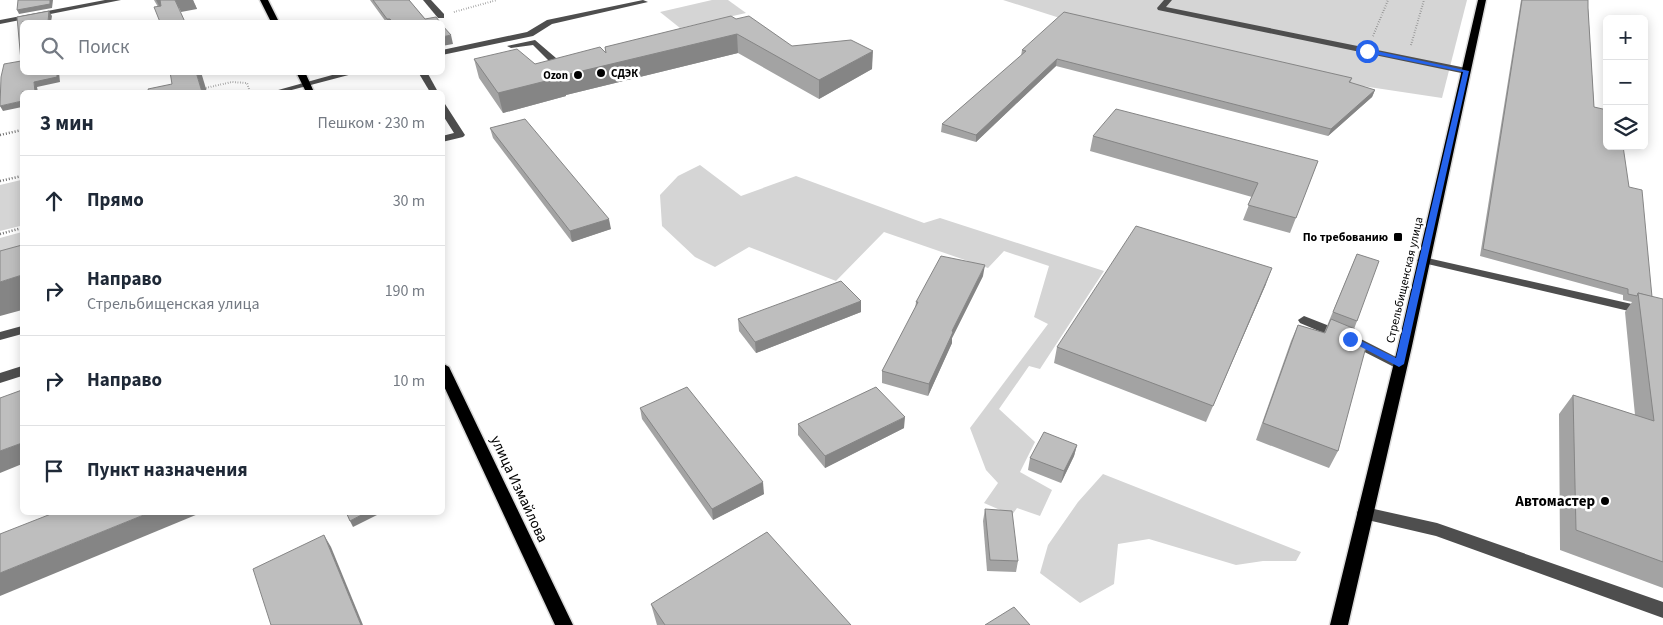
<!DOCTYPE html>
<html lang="ru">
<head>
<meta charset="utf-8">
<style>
  body { margin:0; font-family:"Source Sans 3",sans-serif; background:#f2f2f3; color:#1f2937 }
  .controls { position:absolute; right:15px; top:15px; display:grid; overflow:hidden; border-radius:8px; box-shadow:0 2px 12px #0003 }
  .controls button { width:45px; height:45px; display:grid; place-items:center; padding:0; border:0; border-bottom:1px solid #e0e1e3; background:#fff; color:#1f2937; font:25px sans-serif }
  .stop { position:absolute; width:15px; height:15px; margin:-11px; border:4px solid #2563eb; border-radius:50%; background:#fff }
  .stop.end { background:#2563eb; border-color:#fff; box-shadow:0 1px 5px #0008 }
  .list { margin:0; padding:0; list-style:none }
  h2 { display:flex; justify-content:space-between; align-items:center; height:65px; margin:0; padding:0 20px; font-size:21px }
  h2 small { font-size:16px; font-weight:400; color:#747a83 }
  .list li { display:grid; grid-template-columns:32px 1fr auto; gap:15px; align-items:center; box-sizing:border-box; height:90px; padding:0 20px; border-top:1px solid #e0e1e3 }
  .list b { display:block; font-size:19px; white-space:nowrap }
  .list p { margin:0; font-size:16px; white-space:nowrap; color:#747a83 }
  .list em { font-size:16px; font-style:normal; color:#747a83 }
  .icon { flex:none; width:28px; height:28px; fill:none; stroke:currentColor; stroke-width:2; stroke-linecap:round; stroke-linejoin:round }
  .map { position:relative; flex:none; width:1663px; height:625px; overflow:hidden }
  .search { position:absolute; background:#fff; box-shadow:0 2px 12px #0003; left:20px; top:20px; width:425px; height:55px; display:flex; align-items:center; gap:12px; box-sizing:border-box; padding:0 18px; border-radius:8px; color:#747a83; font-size:19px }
  .panel { position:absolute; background:#fff; box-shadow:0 2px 12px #0003; left:20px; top:90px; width:425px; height:425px; border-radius:8px }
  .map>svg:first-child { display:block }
  .green { fill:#d5d5d5 }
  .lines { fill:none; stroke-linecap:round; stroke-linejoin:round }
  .major-casing { stroke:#dbdbdb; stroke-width:3 }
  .path-far1 { stroke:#707070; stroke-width:2; stroke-dasharray:0.5 2; stroke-linecap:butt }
  .path { stroke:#707070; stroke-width:2.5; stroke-dasharray:1 2; stroke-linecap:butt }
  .minor { fill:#4e4e4e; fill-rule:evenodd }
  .major { fill:#000; fill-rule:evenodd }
  .wall { fill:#a3a3a3 }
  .shaded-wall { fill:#858585 }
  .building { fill:#bebebe; stroke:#858585 }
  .route { fill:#2563eb }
  .poi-dot { fill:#000; stroke:#fff; stroke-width:2 }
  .labels { text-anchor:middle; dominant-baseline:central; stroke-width:5; stroke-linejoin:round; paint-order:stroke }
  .far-poi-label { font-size:11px; font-weight:bold; fill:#000; stroke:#fff; text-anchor:start }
  .poi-label { font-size:12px; font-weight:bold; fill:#000; stroke:#fff; text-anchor:end }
  .street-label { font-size:12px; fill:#000; stroke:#fff }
  .near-street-label { font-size:15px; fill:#000; stroke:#fff }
  .near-poi-label { font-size:15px; font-weight:bold; fill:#000; stroke:#fff; text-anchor:end }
</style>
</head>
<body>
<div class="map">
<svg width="1663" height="625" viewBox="0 0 1663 625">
  <rect width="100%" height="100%" fill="#fff"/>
  <!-- green -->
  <g class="green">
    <polygon points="712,0 728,0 746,13 680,28 660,12"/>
    <polygon points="1003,0 1467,0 1442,98 1349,84 1063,19"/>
    <polygon points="700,165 741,196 796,176 924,223 940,218 1104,271 1040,369 1029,366 999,409 1035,442 1020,472 1052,490 1040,516 1017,508 1012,515 984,503 998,483 986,470 970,428 1048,324 1034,317 1049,266 1004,251 988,268 884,232 836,281 749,247 715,267 695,257 662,226 660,195 678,176"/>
    <polygon points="21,180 20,226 0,231 0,185"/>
    <polygon points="22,232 22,258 0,264 0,238"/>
    <polygon points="1103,474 1301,552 1296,561 1263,561 1236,565 1149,539 1118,544 1114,584 1080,603 1040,573 1048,545 1078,502"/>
  </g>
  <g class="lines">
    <!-- major casing -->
    <g class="major-casing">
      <g id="major">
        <polygon points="260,0 268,0 279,22 271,22"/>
        <polygon points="1478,0 1486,0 1412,346 1348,625 1330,625 1398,346"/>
        <polygon points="296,72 305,72 314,92 306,92"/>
        <polygon points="442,363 449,367 573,625 555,625 442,382"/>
      </g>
    </g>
    <!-- path-far1 -->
    <g class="path-far1">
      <polyline points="454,12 497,0"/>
      <polyline points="1373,36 1388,0"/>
      <polyline points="1411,45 1424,0"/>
      <polyline points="201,89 232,82 247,83 250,92"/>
    </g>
    <!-- path -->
    <g class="path">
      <polyline points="0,135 22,130"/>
      <polyline points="0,181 22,176"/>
      <polyline points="0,234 22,228"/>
    </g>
    <!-- minor -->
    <g class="minor">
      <polygon points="105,0 121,0 0,24 0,20"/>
      <polygon points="423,0 431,0 444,14 444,18 438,18"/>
      <polygon points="643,0 648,2 552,24 533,36 442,55 442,50 527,32 547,20"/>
      <polygon points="1164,0 1172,0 1166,7 1466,68 1470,71 1466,74 1158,10 1157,8"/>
      <polygon points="535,40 556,58 556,62 550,62 533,45 511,48 507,46"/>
      <polygon points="343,72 360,72 284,92 271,92"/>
      <polygon points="418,72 427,72 438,92 430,92"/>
      <polygon points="442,103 445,104 465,135 463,137 442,142 442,136 454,133 442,114"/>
      <polygon points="1423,257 1663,311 1663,319 1419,262 1417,260"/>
      <polygon points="1304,316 1355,336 1404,361 1406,364 1404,367 1394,367 1345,342 1300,323 1298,320"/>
      <polygon points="22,326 22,334 0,340 0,332"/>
      <polygon points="22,366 22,376 0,383 0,373"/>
      <polygon points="1365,507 1437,523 1663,602 1663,618 1436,536 1359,518 1357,513 1359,508"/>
    </g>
    <!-- major -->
    <use href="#major" class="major"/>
  </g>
  <!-- wall -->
  <g class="wall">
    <polygon points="154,0 193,0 197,9 158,7"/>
    <polygon points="370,0 409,0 425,19 440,22 386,22"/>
    <polygon points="1521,0 1588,0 1588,8 1594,107 1629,187 1652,297 1663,303 1663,588 1560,550 1559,414 1573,395 1635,415 1625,312 1632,302 1623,300 1623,295 1480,256"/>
    <polygon points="736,19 792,46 872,69 819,99 738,53 566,95 566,96 503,113 479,78 474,59 535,64 606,53 605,47"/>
    <polygon points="1022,50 1352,78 1350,83 1375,90 1372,97 1328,136 1056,66 976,142 941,132 942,124 1021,56"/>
    <polygon points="490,128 611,229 572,242 493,138"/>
    <polygon points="1093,136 1318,161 1290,233 1243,220 1252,197 1090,151"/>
    <polygon points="1357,254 1357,321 1354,329 1350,342 1338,451 1329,468 1256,440 1291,341 1298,325 1324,333"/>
    <polygon points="983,276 952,338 952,343 928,396 882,383 882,371 915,309 916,302"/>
    <polygon points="1266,284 1206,422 1054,363 1057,347"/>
    <polygon points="861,301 861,312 756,353 739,331 738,319"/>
    <polygon points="640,408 764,494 713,520 642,419"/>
    <polygon points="798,424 904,428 825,468 798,435"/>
    <polygon points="1077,445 1074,456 1061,483 1028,470 1030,458"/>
    <polygon points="985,509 1018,561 1016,572 987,571 983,521"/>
    <polygon points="651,604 851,625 657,625"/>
  </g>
  <!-- shaded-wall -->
  <g class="shaded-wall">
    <polygon points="50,0 53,0 52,8 19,14 17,10"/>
    <polygon points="156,0 163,0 164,16"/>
    <polygon points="175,0 193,0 197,9 181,12"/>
    <polygon points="49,11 52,16 51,22 48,22"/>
    <polygon points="387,19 390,19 392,22 388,22"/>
    <polygon points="737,34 738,53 566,95 566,96 503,113 498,93 561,76"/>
    <polygon points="451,35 453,44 442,46 442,37"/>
    <polygon points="873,51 872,69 819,99 819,80"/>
    <polygon points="1057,59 1056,66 976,142 976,135"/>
    <polygon points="57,72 59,72 60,82 37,87 38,92 35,92 34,82"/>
    <polygon points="196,72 201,72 207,92 202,92"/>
    <polygon points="1375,90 1372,97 1328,136 1331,129"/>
    <polygon points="22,101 22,107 3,111 0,106"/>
    <polygon points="609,219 611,229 572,242 570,231"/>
    <polygon points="985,265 983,276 952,338 952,343 928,396 929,384 952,331"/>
    <polygon points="1272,268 1266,284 1206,422 1213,406"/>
    <polygon points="22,275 22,310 0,316 0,282"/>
    <polygon points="861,301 861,312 756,353 755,342"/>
    <polygon points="905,417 904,428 825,468 825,456"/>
    <polygon points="22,443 22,464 0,473 0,451"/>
    <polygon points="1077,445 1074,456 1061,483 1064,471"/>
    <polygon points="763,482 764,494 713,520 712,509"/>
    <polygon points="151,512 203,512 0,596 0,573"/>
    <polygon points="367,512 383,512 353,527 350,521"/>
    <polygon points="324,535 331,547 363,625 361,625"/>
  </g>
  <!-- building -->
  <g class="building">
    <polygon points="18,0 50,0 50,4 17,10"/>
    <polygon points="160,0 175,0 185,22 160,22 154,7 161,6"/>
    <polygon points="373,0 409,0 425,19 436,17 440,22 393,22 390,19 387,19"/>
    <polygon points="1522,0 1588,0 1588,8 1594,107 1607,110 1607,146 1623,146 1629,187 1642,190 1652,297 1638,293 1637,296 1628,294 1628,289 1483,249"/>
    <polygon points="49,11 48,22 22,22 22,72 57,72 57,77 34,82 35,92 22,92 22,101 0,106 1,77 4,64 21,61 17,17"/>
    <polygon points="1064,12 1352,78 1349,82 1375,90 1331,129 1057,59 976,135 942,124 1026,51 1022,50"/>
    <polygon points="731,16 736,19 749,16 792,46 851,40 873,51 819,80 737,34 561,76 562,77 498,93 474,59 517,49 535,64 600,47 606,53 605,47"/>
    <polygon points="442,25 451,35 442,37"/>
    <polygon points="170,72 196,72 202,92 149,92 148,89 172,84"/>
    <polygon points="1116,109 1318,161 1296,218 1248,205 1258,183 1093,136"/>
    <polygon points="525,119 609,219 570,231 490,128"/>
    <polygon points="1136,226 1272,268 1213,406 1057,347"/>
    <polygon points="22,245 22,275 0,282 0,251"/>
    <polygon points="1357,254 1379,261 1357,321 1333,312"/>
    <polygon points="941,256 985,265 952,331 953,332 929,384 882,371 918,302 916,302"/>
    <polygon points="841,281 861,301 755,342 738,319"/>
    <polygon points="1638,293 1663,299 1663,562 1576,530 1573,395 1654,421"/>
    <polygon points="1331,319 1355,329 1350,342 1366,347 1338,451 1263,423 1298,325 1325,333"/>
    <polygon points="687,387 763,482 712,509 640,408"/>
    <polygon points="876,387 905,417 825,456 798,424"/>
    <polygon points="22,390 22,443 0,451 0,398"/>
    <polygon points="1044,432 1077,445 1064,471 1030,458"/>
    <polygon points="985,509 1012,511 1018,561 990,560"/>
    <polygon points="56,512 151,512 0,573 0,534"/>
    <polygon points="346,512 367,512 350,521"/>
    <polygon points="767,532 851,625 665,625 651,604"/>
    <polygon points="324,535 361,625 271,625 253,569"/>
    <polygon points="1014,607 1030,625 985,625"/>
  </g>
  <!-- route -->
  <polygon class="route" points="1367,49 1469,71 1404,364 1399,367 1346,339 1347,337 1353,337 1396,358 1463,72 1365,52"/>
  <!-- markers -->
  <g class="poi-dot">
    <circle cx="601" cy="73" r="5"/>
    <circle cx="578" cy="75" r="5"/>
    <rect x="1393" y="232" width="10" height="10" rx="2.5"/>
    <circle cx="1605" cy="501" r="5"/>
  </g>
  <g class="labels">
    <!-- far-poi labels -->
    <g class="far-poi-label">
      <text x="611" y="73">СДЭК</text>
      <text x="568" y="75" text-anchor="end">Ozon</text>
    </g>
    <!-- poi labels -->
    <g class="poi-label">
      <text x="1388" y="237">По требованию</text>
    </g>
    <!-- street labels -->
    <g class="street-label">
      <text transform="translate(1405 280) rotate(-77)">Стрельбищенская улица</text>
    </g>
    <!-- near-street labels -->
    <g class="near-street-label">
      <text transform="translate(519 489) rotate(65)">улица Измайлова</text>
    </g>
    <!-- near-poi labels -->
    <g class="near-poi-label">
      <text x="1595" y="501">Автомастер</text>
    </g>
  </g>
</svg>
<div class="controls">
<button>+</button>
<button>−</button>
<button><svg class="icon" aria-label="layers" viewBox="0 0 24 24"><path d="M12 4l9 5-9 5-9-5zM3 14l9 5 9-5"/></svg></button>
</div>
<div class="stop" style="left:1367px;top:51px"></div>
<div class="stop end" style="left:1350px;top:339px"></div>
<div class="search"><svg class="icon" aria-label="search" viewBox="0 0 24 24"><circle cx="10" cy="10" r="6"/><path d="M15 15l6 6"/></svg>Поиск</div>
<section class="panel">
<h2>3 мин<small>Пешком · 230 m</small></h2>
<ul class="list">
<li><svg class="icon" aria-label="ahead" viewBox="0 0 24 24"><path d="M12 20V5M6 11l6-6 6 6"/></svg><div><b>Прямо</b></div><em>30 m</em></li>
<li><svg class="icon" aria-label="right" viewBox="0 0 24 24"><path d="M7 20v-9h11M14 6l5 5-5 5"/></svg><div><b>Направо</b><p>Стрельбищенская улица</p></div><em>190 m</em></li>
<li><svg class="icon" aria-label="right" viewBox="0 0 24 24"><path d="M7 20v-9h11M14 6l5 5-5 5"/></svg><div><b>Направо</b></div><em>10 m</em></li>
<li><svg class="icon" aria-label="arrive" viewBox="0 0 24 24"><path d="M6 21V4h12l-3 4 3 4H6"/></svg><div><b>Пункт назначения</b></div></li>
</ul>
</section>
</div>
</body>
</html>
